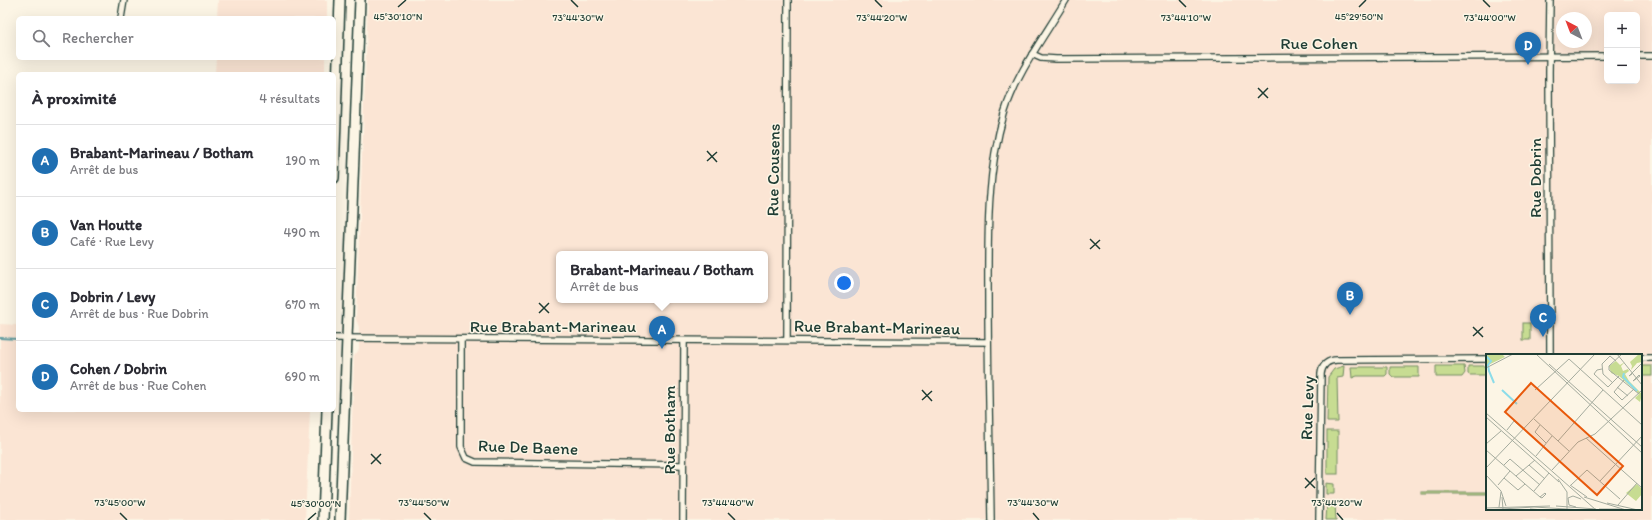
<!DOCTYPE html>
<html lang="fr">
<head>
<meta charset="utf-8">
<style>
  body { margin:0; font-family:Itim,sans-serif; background:#f7f7f7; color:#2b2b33 }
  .controls { position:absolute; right:12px; top:12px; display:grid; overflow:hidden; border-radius:6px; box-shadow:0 4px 16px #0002 }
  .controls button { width:36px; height:36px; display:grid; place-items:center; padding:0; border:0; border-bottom:1px solid #e1e1e2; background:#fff; color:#2b2b33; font:20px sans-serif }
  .compass { position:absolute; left:1556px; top:12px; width:36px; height:36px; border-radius:50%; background:#fff; box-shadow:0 4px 16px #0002; rotate:318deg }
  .you { position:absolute; left:844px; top:283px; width:14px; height:14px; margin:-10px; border:3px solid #fff; border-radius:50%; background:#1a73e8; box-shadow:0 0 0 6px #1a73e833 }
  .badge { display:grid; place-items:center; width:26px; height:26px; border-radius:50%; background:#1f6fb2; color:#fff; font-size:13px; font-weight:700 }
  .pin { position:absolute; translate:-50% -33px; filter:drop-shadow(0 1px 2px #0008) }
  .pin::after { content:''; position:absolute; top:21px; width:14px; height:12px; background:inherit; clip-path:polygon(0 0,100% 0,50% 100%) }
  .popup { position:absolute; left:556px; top:251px; width:212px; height:52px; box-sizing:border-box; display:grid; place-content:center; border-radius:6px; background:#fff; filter:drop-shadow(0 1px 3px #0005); font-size:13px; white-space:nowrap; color:#7c7c81 }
  .popup b { font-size:15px; color:#2b2b33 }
  .popup::after { content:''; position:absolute; left:50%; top:100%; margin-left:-8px; border:8px solid transparent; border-top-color:#fff }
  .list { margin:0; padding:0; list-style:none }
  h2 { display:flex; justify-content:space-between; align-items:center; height:52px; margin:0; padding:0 16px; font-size:17px }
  h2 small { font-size:13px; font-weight:400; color:#7c7c81 }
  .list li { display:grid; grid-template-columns:26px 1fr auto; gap:12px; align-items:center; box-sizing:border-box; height:72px; padding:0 16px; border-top:1px solid #e1e1e2 }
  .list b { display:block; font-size:15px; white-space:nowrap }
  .list p { margin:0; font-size:13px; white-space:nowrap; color:#7c7c81 }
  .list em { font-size:13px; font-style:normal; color:#7c7c81 }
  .icon { flex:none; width:22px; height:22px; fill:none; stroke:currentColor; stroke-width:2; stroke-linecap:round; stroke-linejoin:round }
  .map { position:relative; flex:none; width:1652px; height:520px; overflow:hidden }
  .search { position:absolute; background:#fff; box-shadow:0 4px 16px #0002; left:16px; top:16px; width:320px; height:44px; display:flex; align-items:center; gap:10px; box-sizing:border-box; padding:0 14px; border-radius:6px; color:#7c7c81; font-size:15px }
  .panel { position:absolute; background:#fff; box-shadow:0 4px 16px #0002; left:16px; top:72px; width:320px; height:340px; border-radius:6px }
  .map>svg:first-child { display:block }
  .built { fill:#fbe5d4; fill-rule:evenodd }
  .green { fill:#c7dc92; stroke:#738c63 }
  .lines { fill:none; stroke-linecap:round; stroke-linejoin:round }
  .stream { stroke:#609ca1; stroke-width:2 }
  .minor-casing { stroke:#1f3d34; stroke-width:8 }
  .primary-casing { stroke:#1f3d34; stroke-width:12 }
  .minor { stroke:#fcf5e5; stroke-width:5.5 }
  .primary { stroke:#fcf5e5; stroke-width:9 }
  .ticks { fill:none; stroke:#1f3d34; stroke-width:1.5 }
  .labels { text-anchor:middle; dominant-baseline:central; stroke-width:3; stroke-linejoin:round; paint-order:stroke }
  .street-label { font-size:17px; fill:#1f3d34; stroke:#fcf5e5 }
  .inset-river { fill:none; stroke:#8cdce9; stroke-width:2 }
  .inset-road { fill:none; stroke:#a4ab9e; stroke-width:1 }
  .view { fill:#e8590c; fill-opacity:0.15; stroke:#e8590c; stroke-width:2 }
  .inset-edge { fill:none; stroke:#1f3d34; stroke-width:2 }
  .ticks-label { font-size:10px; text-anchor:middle; fill:#1f3d34; stroke:#fcf5e5; stroke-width:3; stroke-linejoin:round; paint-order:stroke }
</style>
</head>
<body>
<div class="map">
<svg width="1652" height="520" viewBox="0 0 1652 520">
  <rect width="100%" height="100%" fill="#fcf5e5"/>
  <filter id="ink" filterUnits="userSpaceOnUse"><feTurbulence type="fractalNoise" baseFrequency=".025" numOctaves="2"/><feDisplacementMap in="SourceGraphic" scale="8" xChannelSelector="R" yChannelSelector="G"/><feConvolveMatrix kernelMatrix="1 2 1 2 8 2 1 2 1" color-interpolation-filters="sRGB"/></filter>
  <g filter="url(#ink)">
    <!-- built -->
    <g class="built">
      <polygon points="218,0 327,0 327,18 217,18"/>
      <path d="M 368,0 L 1652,0 L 1652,520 L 349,520 L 354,356 L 359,350 L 359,327 L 356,319 ZM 1607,15 L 1637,15 L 1637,81 L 1607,81 ZM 1562,18 L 1586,18 L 1586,42 L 1562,42 ZM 559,254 L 765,254 L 765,300 L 559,300 ZM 1487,355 L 1641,355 L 1641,509 L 1487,509 Z"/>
      <polygon points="216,58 325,58 325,74 215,74"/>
      <polygon points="0,324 18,325 18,410 310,410 305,520 0,520"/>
    </g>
    <!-- green -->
    <g class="green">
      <rect x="1523" y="323" width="7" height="17"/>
      <polygon points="1344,366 1343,377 1337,378 1338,422 1327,422 1328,377 1334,369"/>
      <polygon points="1436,366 1464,366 1465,373 1462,377 1436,377"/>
      <polygon points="1468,366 1487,366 1487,375 1470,375 1468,374"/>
      <rect x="1641" y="366" width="11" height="10"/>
      <polygon points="1351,367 1387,367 1387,374 1385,376 1357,376 1352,378"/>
      <polygon points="1390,367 1419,367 1419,377 1393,377 1390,374"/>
      <rect x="1327" y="431" width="11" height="43"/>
      <polygon points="1326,483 1334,484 1334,494 1326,494"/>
      <rect x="1421" y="492" width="66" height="2"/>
      <polygon points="1327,504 1335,504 1336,520 1326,520"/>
    </g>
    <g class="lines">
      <!-- stream -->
      <polyline class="stream" points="0,338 18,339"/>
      <!-- minor casing -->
      <g class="minor-casing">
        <g id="minor">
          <polyline points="121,18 124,0"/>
          <polyline points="1032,54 1041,58 1056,59 1607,56"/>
          <polyline points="1637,56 1652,56"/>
          <polyline points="334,338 988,342"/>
          <polyline points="461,340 461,447 466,458 475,462 683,465"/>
          <polyline points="787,340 788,0"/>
          <polyline points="1550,355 1549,72 1550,0"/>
          <polyline points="1641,358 1652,358"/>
          <polyline points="683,520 684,341"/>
          <path d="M 991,520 C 990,447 988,373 988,300 C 988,238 986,174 1004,114 C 1017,72 1044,37 1066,0"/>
          <path d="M 1319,520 L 1321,374 C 1322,365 1328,360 1337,360 L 1487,359"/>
        </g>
      </g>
      <!-- primary casing -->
      <g class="primary-casing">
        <g id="primary">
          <polyline points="334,178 340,0"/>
          <polyline points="323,520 327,410"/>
          <polyline points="340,520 360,0"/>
        </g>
      </g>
      <!-- minor -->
      <use href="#minor" class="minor"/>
      <!-- primary -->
      <use href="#primary" class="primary"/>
    </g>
  </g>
  <!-- ticks -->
  <path class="ticks" d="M 571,0 L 578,7M 875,0 L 882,7M 1179,0 L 1186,7M 1483,0 L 1490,7M 398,7 L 406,0M 1359,7 L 1366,0M 1258,88 L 1268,98M 1258,98 L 1268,88M 707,151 L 717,162M 707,161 L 717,152M 1090,239 L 1100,249M 1090,249 L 1100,240M 539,303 L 549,313M 539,313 L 549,303M 1473,327 L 1483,337M 1473,336 L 1483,327M 922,390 L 932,401M 922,400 L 932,391M 371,454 L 381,464M 371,464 L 381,454M 1305,478 L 1315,488M 1305,488 L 1315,478M 120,513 L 127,520M 424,513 L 431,520M 728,513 L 735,520M 1033,513 L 1039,520M 1337,513 L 1343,520M 308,520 L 316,513"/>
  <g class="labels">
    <!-- street labels -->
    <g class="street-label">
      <text x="1319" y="43">Rue Cohen</text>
      <text transform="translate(773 170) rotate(-89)">Rue Cousens</text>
      <text transform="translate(1535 178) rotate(-90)">Rue Dobrin</text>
      <text x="553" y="326">Rue Brabant-Marineau</text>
      <text transform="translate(877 327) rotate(1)">Rue Brabant-Marineau</text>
      <text transform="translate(1307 408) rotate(-88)">Rue Levy</text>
      <text transform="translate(669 430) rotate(-90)">Rue Botham</text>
      <text transform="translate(528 447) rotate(2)">Rue De Baene</text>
    </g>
  </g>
  <!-- overview -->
  <g transform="translate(1486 354)">
    <rect width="156" height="156" fill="#fcf5e5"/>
    <path d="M 0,0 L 16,0 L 19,3 L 0,12 ZM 153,0 L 156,0 L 156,8 L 151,9 L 145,16 L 146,12 L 144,8 ZM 130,7 L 134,11 L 139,8 L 135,12 L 137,17 L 142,15 L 143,17 L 139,20 L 143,27 L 156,40 L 154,48 L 149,44 L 153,40 L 133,22 L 125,19 L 123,12 ZM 151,130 L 156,135 L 156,140 L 150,147 L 140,139 Z" fill="#c7dc92"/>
    <path class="inset-river" d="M 0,2 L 5,7 L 2,11 L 3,17 L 8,29M 138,19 L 137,23 L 151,37M 16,36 L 31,50"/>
    <path class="inset-road" d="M 50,0 L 156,99M 131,0 L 156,31M 136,0 L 123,12 L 123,16 L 153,40M 63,10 L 156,93M 0,14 L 27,0M 116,15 L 111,16 L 108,20 L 122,33 L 133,22M 146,20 L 143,22 L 156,9M 150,25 L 154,22 L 153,21 L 147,27 L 150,25M 138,26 L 128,38 L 136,46 L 148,35M 127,29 L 117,20 L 116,10 L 124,2 L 130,7M 131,33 L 142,42M 49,36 L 83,5 L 156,71M 0,59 L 110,156M 0,63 L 73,128M 48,65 L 83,97M 54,71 L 49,78 L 60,89M 21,76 L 28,67 L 37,75M 100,84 L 156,134M 72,87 L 117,36M 0,90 L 15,77M 0,96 L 54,143M 50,102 L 66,82M 18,111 L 24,105 L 54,131M 43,111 L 59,125M 0,114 L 109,0M 66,116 L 92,88 L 109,80 L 156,36M 0,121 L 15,137M 30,122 L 49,106M 18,124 L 32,136 L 39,130M 72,125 L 81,138 L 81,155M 114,127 L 156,82M 12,131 L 24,117M 84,131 L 101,143M 85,131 L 101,116 L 134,145M 15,137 L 20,152M 48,137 L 63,119M 59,139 L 60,140 L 56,144 L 54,143 ZM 16,143 L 17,155M 98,143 L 140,156M 121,149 L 152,156M 132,151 L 151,129M 70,152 L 110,155M 13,153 L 15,138M 90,153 L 83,151 L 82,144 L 87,142 L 95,145M 0,154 L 64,152M 44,155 L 59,156M 113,155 L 134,155M 0,156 L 48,153 L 97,156"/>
    <path class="view" d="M 45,29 L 137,112 L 111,141 L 19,58 Z"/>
    <rect width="156" height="156" class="inset-edge"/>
  </g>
  <g class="ticks-label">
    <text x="398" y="20">45°30'10"N</text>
    <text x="1359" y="20">45°29'50"N</text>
    <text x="578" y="21">73°44'30"W</text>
    <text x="882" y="21">73°44'20"W</text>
    <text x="1186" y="21">73°44'10"W</text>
    <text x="1490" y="21">73°44'00"W</text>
    <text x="120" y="506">73°45'00"W</text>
    <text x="424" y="506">73°44'50"W</text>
    <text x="728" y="506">73°44'40"W</text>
    <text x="1033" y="506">73°44'30"W</text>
    <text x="1337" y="506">73°44'20"W</text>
    <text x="316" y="507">45°30'00"N</text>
  </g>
</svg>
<div class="controls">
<button>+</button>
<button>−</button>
</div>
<svg class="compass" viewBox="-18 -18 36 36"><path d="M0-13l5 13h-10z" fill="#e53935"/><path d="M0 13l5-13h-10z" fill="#7c7c81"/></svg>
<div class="you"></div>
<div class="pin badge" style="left:662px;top:349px">A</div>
<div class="popup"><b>Brabant-Marineau / Botham</b>Arrêt de bus</div>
<div class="pin badge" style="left:1350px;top:315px">B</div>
<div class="pin badge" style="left:1543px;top:337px">C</div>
<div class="pin badge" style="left:1528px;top:65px">D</div>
<div class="search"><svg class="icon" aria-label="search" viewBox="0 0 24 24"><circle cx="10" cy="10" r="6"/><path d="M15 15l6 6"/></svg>Rechercher</div>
<section class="panel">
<h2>À proximité<small>4 résultats</small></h2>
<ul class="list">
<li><span class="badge">A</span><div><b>Brabant-Marineau / Botham</b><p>Arrêt de bus</p></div><em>190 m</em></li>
<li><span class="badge">B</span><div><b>Van Houtte</b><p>Café · Rue Levy</p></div><em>490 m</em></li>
<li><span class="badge">C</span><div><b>Dobrin / Levy</b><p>Arrêt de bus · Rue Dobrin</p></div><em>670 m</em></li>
<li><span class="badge">D</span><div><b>Cohen / Dobrin</b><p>Arrêt de bus · Rue Cohen</p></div><em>690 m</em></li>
</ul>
</section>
</div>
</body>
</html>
